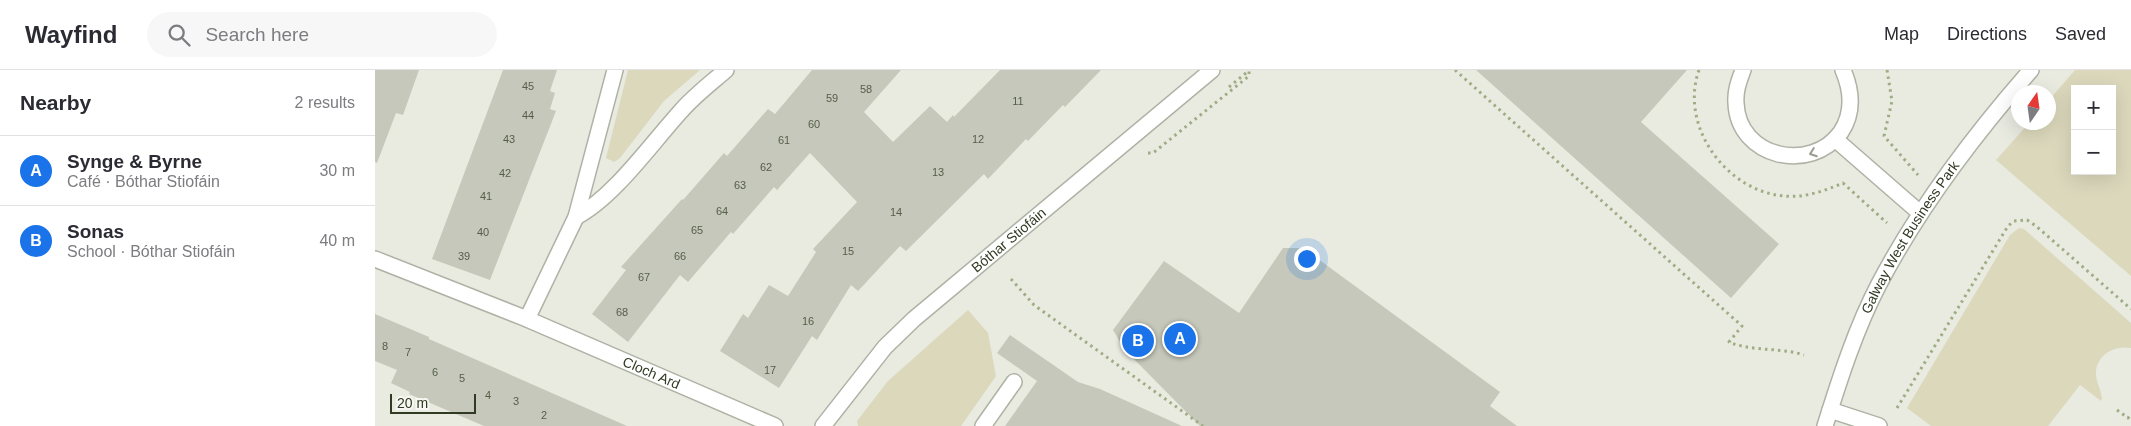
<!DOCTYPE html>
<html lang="en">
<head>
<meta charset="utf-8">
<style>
  body { margin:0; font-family:Helvetica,sans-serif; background:#f7f7f7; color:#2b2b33 }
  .controls { position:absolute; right:15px; top:15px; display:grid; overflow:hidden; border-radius:0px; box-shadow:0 5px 20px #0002 }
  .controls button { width:45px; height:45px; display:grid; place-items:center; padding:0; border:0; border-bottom:1px solid #e1e1e2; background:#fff; color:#2b2b33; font:25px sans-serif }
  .compass { position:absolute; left:1636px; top:15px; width:45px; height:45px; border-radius:50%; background:#fff; box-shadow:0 5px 20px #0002; rotate:13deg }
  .scale { position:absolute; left:15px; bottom:12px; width:86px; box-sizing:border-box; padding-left:5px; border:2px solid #313a23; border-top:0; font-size:14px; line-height:18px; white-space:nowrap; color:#313a23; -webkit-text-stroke:4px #f7f8f2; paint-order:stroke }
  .you { position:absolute; left:931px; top:188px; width:18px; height:18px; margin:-12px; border:4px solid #fff; border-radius:50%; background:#1a73e8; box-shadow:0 0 0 8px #1a73e833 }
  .badge { display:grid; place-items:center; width:32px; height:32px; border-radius:50%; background:#1a73e8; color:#fff; font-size:16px; font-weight:700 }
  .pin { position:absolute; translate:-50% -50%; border:2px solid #fff; box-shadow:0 1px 5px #0006 }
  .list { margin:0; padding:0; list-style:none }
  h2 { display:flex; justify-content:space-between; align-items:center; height:65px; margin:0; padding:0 20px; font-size:21px }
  h2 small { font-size:16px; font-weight:400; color:#7c7c81 }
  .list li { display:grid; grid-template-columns:32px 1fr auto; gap:15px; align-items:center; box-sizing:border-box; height:70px; padding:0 20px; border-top:1px solid #e1e1e2 }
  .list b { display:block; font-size:19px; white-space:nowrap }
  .list p { margin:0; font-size:16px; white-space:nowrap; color:#7c7c81 }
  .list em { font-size:16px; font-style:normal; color:#7c7c81 }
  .icon { flex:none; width:28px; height:28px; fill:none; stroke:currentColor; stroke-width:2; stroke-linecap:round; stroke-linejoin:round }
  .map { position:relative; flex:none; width:1756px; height:356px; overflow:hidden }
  header { display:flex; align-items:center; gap:30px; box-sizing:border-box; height:70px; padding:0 25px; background:#fff; border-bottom:1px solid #e1e1e2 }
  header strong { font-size:24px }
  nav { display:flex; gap:28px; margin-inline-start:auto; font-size:18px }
  .search { width:350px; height:45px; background:#f7f7f7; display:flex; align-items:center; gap:12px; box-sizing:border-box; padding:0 18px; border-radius:28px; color:#7c7c81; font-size:19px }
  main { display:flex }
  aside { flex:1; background:#fff }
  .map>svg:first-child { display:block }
  .green { fill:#dbd8bc; fill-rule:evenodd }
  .building { fill:#c5c8ba }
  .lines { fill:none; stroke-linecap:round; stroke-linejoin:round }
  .service-casing { stroke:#aeb2a4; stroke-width:18 }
  .minor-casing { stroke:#aeb2a4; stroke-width:18 }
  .tertiary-casing { stroke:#aeb2a4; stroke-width:18 }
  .path { stroke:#9fac84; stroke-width:3; stroke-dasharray:2.5 4; stroke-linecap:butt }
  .service { stroke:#fff; stroke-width:15 }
  .minor { stroke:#fff; stroke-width:15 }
  .tertiary { stroke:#fff; stroke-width:15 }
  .oneway { stroke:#989c91 }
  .labels { text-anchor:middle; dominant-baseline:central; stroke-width:4.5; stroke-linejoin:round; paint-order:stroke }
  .number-label { font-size:11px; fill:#565e49 }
  .street-label { font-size:14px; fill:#313a23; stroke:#f7f8f2 }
</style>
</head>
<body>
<header>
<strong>Wayfind</strong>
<div class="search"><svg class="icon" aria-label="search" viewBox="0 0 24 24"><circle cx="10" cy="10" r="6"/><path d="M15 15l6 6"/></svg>Search here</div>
<nav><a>Map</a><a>Directions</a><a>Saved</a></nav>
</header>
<main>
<aside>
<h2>Nearby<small>2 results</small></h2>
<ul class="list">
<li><span class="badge">A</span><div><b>Synge &amp; Byrne</b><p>Café · Bóthar Stiofáin</p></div><em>30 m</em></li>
<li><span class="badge">B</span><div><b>Sonas</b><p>School · Bóthar Stiofáin</p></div><em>40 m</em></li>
</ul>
</aside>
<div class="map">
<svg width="1756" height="356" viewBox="0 0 1756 356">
  <rect width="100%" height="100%" fill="#e9ebe1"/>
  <!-- green -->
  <g class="green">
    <polygon points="253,0 325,0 289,31 245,88 239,92 231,88"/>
    <path d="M 1700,0 L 1756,0 L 1756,206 L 1621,90 L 1654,53 L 1674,52 L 1674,30 ZM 1700,19 L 1737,19 L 1737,101 L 1700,101 Z"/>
    <path d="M 1644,158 L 1649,159 L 1756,253 L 1756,278 C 1740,275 1723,284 1721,301 C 1720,310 1726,320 1727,328 L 1726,331 L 1705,315 L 1673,356 L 1556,356 L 1532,338 L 1635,165 Z"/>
    <polygon points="593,240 613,263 621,306 586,356 483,356 482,351 513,311"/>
  </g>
  <!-- building -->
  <g class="building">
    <polygon points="0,0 44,0 28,45 21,43 2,93 0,92"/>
    <polygon points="128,0 182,0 175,21 180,23 175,39 181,41 115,210 57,189"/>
    <polygon points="437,0 526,0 489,42 518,72 555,36 572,52 578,45 579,47 625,0 726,0 690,37 688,35 653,71 651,69 613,109 609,104 531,181 525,176 483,221 476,215 442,270 437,266 404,318 345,281 368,244 373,248 394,215 413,226 441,182 438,179 482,132 435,83 402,120 399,117 358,164 356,162 313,212 305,205 253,272 217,244 251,200 246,197 307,129 308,130 349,83 352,86 393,39 400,44"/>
    <polygon points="1101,0 1312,0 1266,52 1404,174 1356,228"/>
    <polygon points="908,178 928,178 1125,322 1115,336 1142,356 825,356 750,280 738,260 789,191 864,243"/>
    <polygon points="0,244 54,267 54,269 252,356 109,356 34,324 35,322 16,313 22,300 0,291"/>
    <polygon points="635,265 703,312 725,319 807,356 630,356 662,311 622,283"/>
  </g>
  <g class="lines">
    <!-- service casing -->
    <g class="service-casing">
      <g id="service">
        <path d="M 1368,0 C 1364,11 1360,21 1361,33 C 1363,88 1436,104 1466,62 C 1479,42 1477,21 1468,0"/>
        <polyline points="1460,69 1545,143"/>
        <polyline points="1455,340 1504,356"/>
        <polyline points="608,356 639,312"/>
      </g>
    </g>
    <!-- minor casing -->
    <g class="minor-casing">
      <g id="minor">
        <path d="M 201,147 C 239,127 276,74 306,41 C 319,26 336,13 351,0"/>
        <path id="s1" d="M 0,189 L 152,249 L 400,356"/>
        <polyline points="152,249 201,147 240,0"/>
        <path id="s2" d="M 1450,356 C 1465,308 1481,258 1504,214 C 1545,136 1598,66 1656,0"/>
      </g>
    </g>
    <!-- tertiary casing -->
    <g class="tertiary-casing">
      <g id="tertiary">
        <path id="s3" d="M 448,356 L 510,277 L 539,249 L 837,0"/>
      </g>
    </g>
    <!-- path -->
    <g class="path">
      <path d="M 1080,0 L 1367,256 L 1354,272 C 1378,282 1404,277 1429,285"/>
      <path d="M 1324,0 C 1304,56 1351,121 1409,126 C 1430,128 1449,121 1468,113 L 1512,153"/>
      <polyline points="1512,0 1517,31 1509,66 1543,105"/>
      <polyline points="854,17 871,3"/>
      <polyline points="773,83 778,83 874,6 874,0"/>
      <polyline points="636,209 659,235 828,356"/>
      <polyline points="1522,338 1633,156 1639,151 1652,150 1661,156 1756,239"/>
      <polyline points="1742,340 1753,348 1756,344"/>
    </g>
    <!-- service -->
    <use href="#service" class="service"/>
    <!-- minor -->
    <use href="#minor" class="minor"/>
    <!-- tertiary -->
    <use href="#tertiary" class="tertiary"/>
  </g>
  <!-- one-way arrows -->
  <defs><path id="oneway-chevron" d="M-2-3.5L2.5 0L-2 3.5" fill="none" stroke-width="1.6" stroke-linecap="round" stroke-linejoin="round" transform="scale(1.25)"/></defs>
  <use class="oneway" href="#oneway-chevron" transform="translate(1438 83) rotate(160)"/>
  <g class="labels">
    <!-- number labels -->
    <g class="number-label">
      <text x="153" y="16">45</text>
      <text x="491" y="19">58</text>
      <text x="457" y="28">59</text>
      <text x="643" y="31">11</text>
      <text x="153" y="45">44</text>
      <text x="439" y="54">60</text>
      <text x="134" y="69">43</text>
      <text x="603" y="69">12</text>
      <text x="409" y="70">61</text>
      <text x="391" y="97">62</text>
      <text x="563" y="102">13</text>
      <text x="130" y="103">42</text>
      <text x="365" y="115">63</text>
      <text x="111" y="126">41</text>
      <text x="347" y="141">64</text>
      <text x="521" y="142">14</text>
      <text x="322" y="160">65</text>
      <text x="108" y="162">40</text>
      <text x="473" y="181">15</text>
      <text x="89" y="186">39</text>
      <text x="305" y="186">66</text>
      <text x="269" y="207">67</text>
      <text x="247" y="242">68</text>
      <text x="433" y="251">16</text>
      <text x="10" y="276">8</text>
      <text x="33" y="282">7</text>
      <text x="395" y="300">17</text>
      <text x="60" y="302">6</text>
      <text x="87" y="308">5</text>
      <text x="113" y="325">4</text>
      <text x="141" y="331">3</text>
      <text x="169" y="345">2</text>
    </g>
    <!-- street labels -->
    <g class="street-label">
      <text stroke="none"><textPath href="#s3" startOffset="264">Bóthar Stiofáin</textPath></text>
      <text stroke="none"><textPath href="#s2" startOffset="208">Galway West Business Park</textPath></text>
      <text stroke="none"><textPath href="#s1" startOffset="299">Cloch Ard</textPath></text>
    </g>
  </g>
</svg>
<div class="controls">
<button>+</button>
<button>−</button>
</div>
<svg class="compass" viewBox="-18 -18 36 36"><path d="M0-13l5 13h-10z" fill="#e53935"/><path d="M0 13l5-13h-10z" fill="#7c7c81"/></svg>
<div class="scale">20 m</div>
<div class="you"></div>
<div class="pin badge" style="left:805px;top:269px">A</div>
<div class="pin badge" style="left:763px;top:271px">B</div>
</div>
</main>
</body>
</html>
